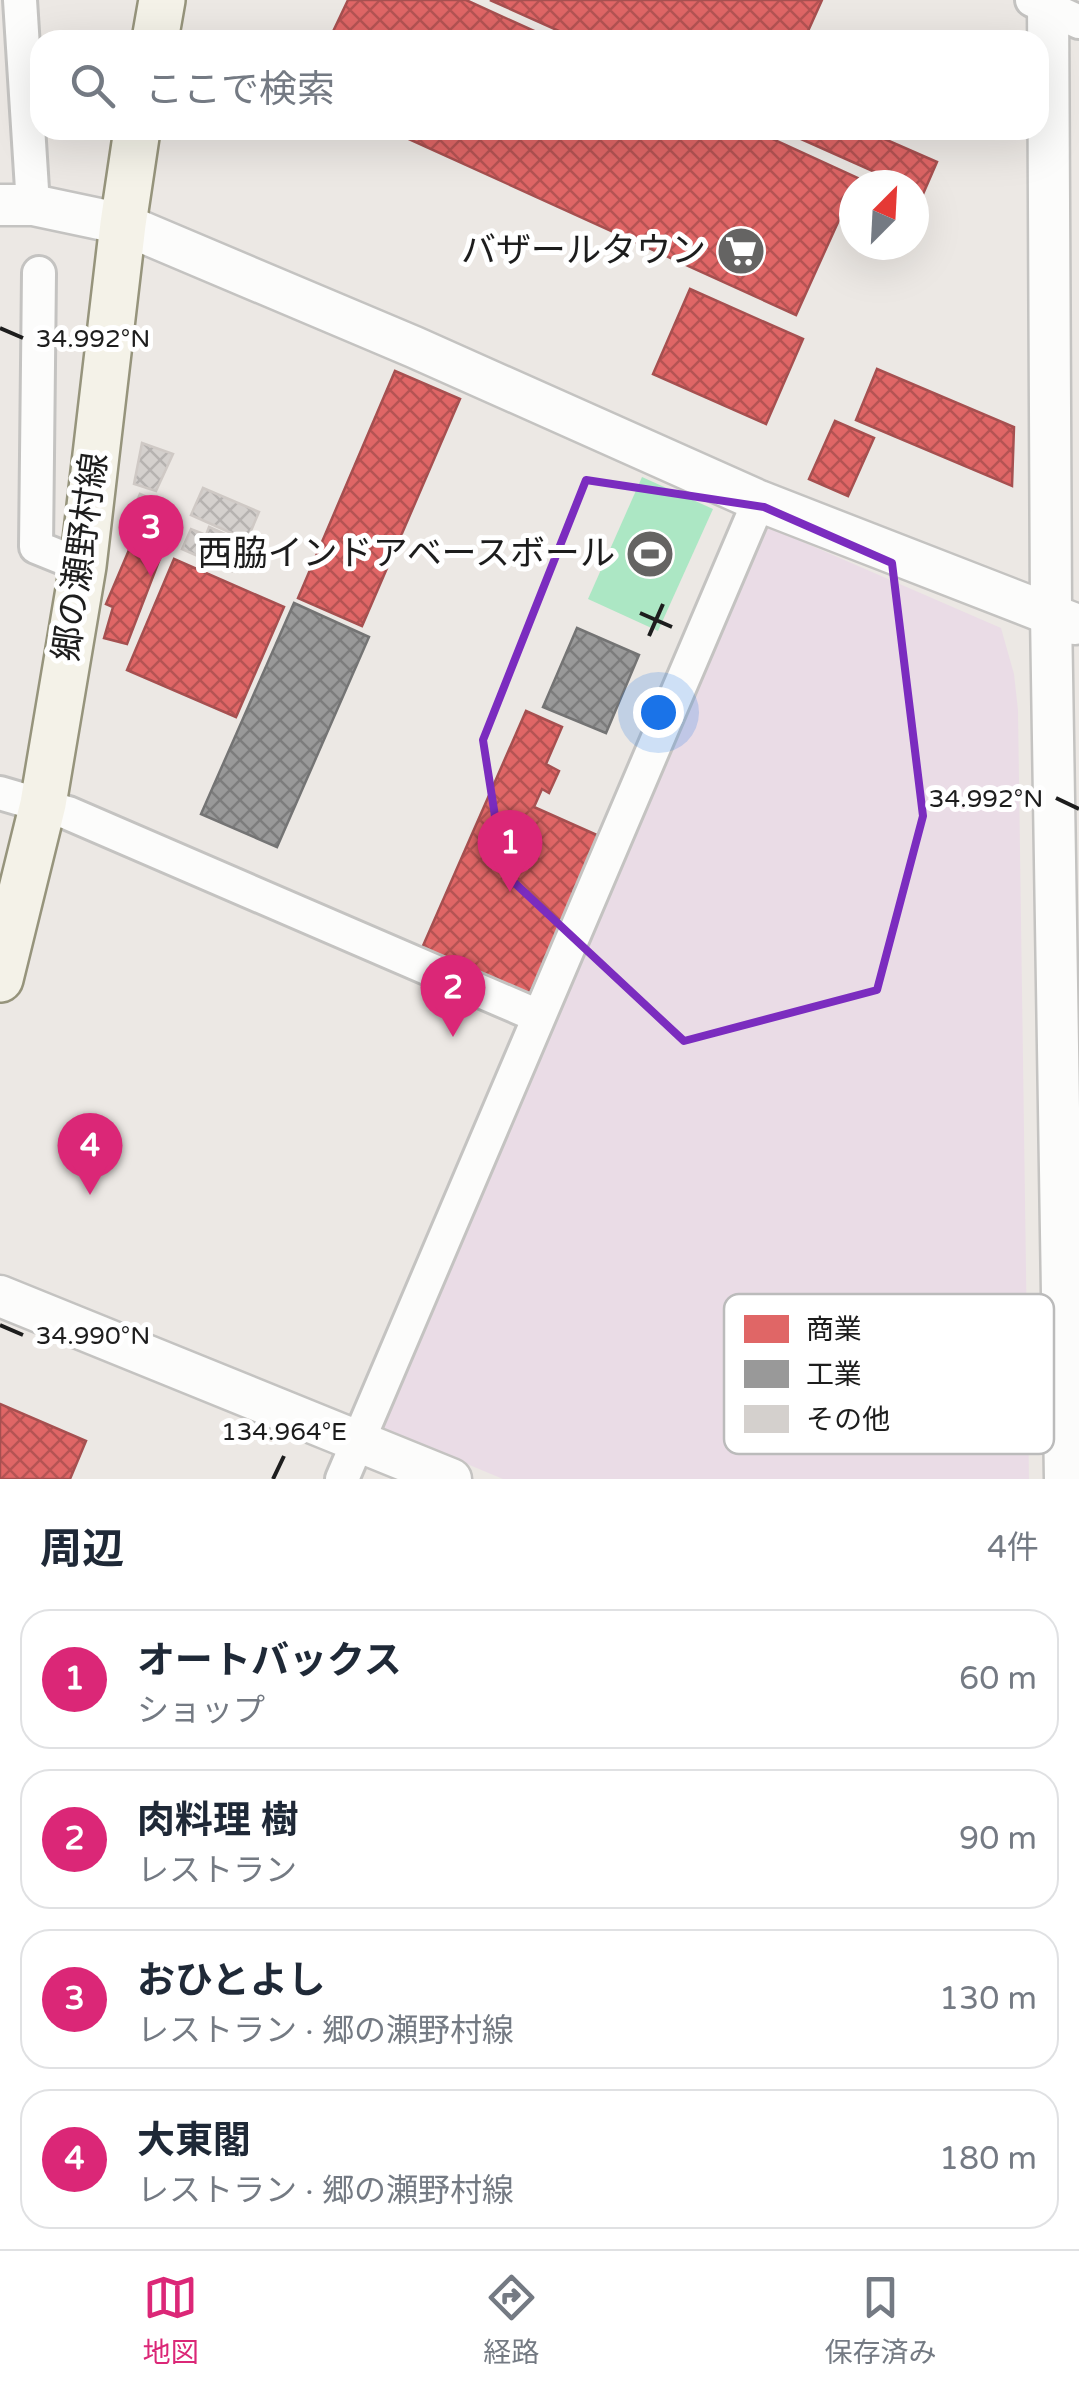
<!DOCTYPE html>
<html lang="ja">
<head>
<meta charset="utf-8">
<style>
  body { margin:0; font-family:"Varela Round","Noto Sans JP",sans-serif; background:#f6f6f7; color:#1f2937 }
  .compass { position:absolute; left:839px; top:170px; width:90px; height:90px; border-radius:50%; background:#fff; box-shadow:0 10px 40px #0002; rotate:24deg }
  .you { position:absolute; left:658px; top:712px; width:35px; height:35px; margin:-25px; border:8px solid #fff; border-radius:50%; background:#1a73e8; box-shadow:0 0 0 15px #1a73e833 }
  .badge { display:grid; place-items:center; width:65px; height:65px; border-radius:50%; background:#db2777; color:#fff; font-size:32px; font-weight:700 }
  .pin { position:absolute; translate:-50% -82px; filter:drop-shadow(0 2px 5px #0008) }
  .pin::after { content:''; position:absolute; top:52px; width:35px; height:30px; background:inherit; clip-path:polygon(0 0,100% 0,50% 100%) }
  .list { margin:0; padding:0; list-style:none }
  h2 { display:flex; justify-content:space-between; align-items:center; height:130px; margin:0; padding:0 40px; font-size:42px }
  h2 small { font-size:32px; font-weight:400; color:#747a83 }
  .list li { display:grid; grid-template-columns:65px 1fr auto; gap:30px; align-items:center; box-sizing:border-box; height:140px; margin:0 20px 20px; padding:0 20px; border:2px solid #e0e1e3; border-radius:30px }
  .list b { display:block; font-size:38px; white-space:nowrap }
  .list p { margin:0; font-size:32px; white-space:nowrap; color:#747a83 }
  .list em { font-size:32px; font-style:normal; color:#747a83 }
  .icon { flex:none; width:55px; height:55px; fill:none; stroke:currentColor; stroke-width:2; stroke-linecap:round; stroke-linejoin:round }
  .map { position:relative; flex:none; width:1079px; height:1479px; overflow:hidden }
  .search { position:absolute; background:#fff; box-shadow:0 10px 40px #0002; left:30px; right:30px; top:30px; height:110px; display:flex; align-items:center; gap:25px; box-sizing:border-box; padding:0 35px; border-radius:30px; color:#747a83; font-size:38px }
  .sheet { height:770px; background:#fff }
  nav { display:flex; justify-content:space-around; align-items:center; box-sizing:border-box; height:140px; border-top:2px solid #e0e1e3; background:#fff; font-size:28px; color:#747a83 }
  nav a { display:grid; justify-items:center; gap:5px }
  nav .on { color:#db2777 }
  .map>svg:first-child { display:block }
  .industrial { fill:#eadce6 }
  .pitch { fill:#ace7c4 }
  .shops { fill:url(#shops-cross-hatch); stroke:#a65050; stroke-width:2.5 }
  .industry { fill:url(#industry-cross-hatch); stroke:#747474; stroke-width:2.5 }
  .building { fill:url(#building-cross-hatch); stroke:#cfc9c5; stroke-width:2.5 }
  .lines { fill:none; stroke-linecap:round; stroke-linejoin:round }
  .minor-casing { stroke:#c4c3c1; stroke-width:38 }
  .tertiary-casing { stroke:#c4c3c1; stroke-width:45 }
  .secondary-casing { stroke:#96947c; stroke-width:50 }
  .minor { stroke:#fcfcfb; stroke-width:32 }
  .tertiary { stroke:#fcfcfb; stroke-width:40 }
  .secondary { stroke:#f4f2e8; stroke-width:45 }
  .marked { fill:none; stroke:#7b2cbf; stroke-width:8; stroke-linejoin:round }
  .ticks { fill:none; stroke:#1d1d1d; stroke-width:4 }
  .labels { text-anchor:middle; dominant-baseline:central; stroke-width:10; stroke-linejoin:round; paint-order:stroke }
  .poi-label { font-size:35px; fill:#1d1d1d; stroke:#fff; text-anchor:end }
  .street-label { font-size:35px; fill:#1d1d1d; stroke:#fff }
  .key { fill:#fff; stroke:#bbb; stroke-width:2.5 }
  .key-label { font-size:28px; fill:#1d1d1d }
  .ticks-label { font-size:25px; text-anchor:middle; fill:#1d1d1d; stroke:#fff; stroke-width:10; stroke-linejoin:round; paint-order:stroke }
</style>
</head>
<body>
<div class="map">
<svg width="1079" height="1479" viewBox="0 0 1079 1479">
  <defs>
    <pattern id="shops-cross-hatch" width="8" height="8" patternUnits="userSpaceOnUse" patternTransform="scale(2.5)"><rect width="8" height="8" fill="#e06666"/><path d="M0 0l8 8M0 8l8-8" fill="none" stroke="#b55353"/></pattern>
    <pattern id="industry-cross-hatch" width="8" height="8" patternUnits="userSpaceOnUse" patternTransform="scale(2.5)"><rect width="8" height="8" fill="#999"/><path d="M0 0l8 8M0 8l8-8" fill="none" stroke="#7c7c7c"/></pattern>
    <pattern id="building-cross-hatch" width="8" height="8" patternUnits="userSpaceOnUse" patternTransform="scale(2.5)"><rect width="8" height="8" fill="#d4d0cd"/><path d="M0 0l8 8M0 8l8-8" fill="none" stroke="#b6b2b0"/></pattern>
  </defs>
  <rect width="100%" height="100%" fill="#ece8e4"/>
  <!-- industrial -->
  <polygon class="industrial" points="759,523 1001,628 1014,674 1018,710 1029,1479 503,1479 376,1426"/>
  <!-- pitch -->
  <polygon class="pitch" points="642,477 713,509 658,631 588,599"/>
  <!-- shops -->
  <g class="shops">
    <polygon points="348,0 466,0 554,40 329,40"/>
    <polygon points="490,0 822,0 804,40 579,40"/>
    <polygon points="389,130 753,130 858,178 796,315"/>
    <polygon points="781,130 864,130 937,162 923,194 914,190 914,185 904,185"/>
    <polygon points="690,289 803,339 766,424 653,374"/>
    <polygon points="877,369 1014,427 1012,486 856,420"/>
    <polygon points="395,371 460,399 362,626 298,598"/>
    <polygon points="835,421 874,438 848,496 809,479"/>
    <polygon points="135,536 164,548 127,644 104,638 113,607 106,604"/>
    <polygon points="174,559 284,607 236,717 127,670"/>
    <polygon points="526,711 562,727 546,764 559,771 549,793 542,789 534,807 599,836 529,995 422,948"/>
    <polygon points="0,1404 86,1441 70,1479 0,1479"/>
  </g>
  <!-- industry -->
  <g class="industry">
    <polygon points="294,603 369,637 277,847 201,814"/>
    <polygon points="577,628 639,655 606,733 543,707"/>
  </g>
  <!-- building -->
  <g class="building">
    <polygon points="142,443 173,454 156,491 134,484"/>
    <polygon points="203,488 259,512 247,540 191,515"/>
    <polygon points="140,494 173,509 165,529 131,514"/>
    <polygon points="209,527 245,543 232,571 182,549 191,529 206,535"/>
  </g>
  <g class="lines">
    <!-- minor casing -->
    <g class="minor-casing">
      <g id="minor">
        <polyline points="20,0 33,205"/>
        <polyline points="1032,0 1079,22"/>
        <polyline points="39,273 36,547 83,566"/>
        <polyline points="0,793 68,813 538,1016"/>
        <polyline points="342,1479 759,501"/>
      </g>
    </g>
    <!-- tertiary casing -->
    <g class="tertiary-casing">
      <g id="tertiary">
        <polyline points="1048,0 1051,614 1065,1479"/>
        <polyline points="0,205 33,205 123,224 414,347 759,501 1075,624"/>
        <polyline points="0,1296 451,1479"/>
      </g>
    </g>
    <!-- secondary casing -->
    <g class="secondary-casing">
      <g id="secondary">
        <polyline points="155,40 162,0"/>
        <polyline points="0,979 43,804 83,566 123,224 137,130"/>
      </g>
    </g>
    <!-- minor -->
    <use href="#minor" class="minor"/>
    <!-- tertiary -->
    <use href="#tertiary" class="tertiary"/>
    <!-- secondary -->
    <use href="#secondary" class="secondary"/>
  </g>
  <!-- marked area -->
  <path class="marked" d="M 586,480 L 764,507 L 892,563 L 923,816 L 877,990 L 684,1041 L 504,873 L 483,740 Z"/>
  <!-- ticks -->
  <path class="ticks" d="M 0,328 L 23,338M 640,613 L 672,627M 649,636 L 663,604M 1056,798 L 1079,809M 0,1325 L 23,1335M 273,1479 L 284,1456"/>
  <!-- icons -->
  <defs>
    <g id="supermarket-disc" transform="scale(2.5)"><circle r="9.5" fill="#656463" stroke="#fff"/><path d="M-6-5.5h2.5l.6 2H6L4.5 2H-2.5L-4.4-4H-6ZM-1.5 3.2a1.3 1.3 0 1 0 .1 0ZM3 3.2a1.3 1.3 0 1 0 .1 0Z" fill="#fff"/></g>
    <g id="stadium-disc" transform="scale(2.5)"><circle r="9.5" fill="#656463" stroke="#fff"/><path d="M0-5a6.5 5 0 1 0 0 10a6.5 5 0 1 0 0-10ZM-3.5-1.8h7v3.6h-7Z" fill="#fff"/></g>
  </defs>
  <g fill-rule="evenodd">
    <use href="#supermarket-disc" x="741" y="251"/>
    <use href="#stadium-disc" x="650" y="554"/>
  </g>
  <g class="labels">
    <!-- poi labels -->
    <g class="poi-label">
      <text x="706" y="251">バザールタウン</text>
      <text x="615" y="554">西脇インドアベースボール</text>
    </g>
    <!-- street labels -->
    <g class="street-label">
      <text transform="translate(81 557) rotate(-82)">郷の瀬野村線</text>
    </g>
  </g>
  <!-- legend -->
  <rect x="724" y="1294" width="330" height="160" rx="15" class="key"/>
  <rect x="744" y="1315" width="45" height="28" fill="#e06666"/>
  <rect x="744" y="1360" width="45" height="28" fill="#999"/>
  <rect x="744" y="1405" width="45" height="28" fill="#d4d0cd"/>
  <g class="key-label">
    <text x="806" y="1339">商業</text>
    <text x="806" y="1384">工業</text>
    <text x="806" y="1429">その他</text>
  </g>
  <g class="ticks-label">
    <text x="93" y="347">34.992°N</text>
    <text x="986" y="807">34.992°N</text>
    <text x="93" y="1344">34.990°N</text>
    <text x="284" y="1440">134.964°E</text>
  </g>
</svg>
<svg class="compass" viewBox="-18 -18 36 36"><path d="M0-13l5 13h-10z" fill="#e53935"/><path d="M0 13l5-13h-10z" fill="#747a83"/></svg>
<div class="you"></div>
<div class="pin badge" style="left:510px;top:892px">1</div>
<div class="pin badge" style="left:453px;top:1037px">2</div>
<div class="pin badge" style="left:151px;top:577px">3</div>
<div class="pin badge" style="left:90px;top:1195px">4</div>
<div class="search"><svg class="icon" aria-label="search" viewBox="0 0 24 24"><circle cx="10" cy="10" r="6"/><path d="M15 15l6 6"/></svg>ここで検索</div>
</div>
<section class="sheet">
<h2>周辺<small>4件</small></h2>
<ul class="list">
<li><span class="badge">1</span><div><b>オートバックス</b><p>ショップ</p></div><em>60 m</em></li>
<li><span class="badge">2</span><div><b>肉料理 樹</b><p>レストラン</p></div><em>90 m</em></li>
<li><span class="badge">3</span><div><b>おひとよし</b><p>レストラン · 郷の瀬野村線</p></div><em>130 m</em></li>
<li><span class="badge">4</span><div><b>大東閣</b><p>レストラン · 郷の瀬野村線</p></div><em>180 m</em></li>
</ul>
</section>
<nav>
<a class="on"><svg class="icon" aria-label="map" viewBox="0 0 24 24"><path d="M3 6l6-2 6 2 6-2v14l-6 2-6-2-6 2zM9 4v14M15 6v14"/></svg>地図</a>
<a><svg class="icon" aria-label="directions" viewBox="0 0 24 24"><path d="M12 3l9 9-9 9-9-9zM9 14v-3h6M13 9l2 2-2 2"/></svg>経路</a>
<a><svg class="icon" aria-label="saved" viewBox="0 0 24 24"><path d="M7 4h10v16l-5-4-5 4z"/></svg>保存済み</a>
</nav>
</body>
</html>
